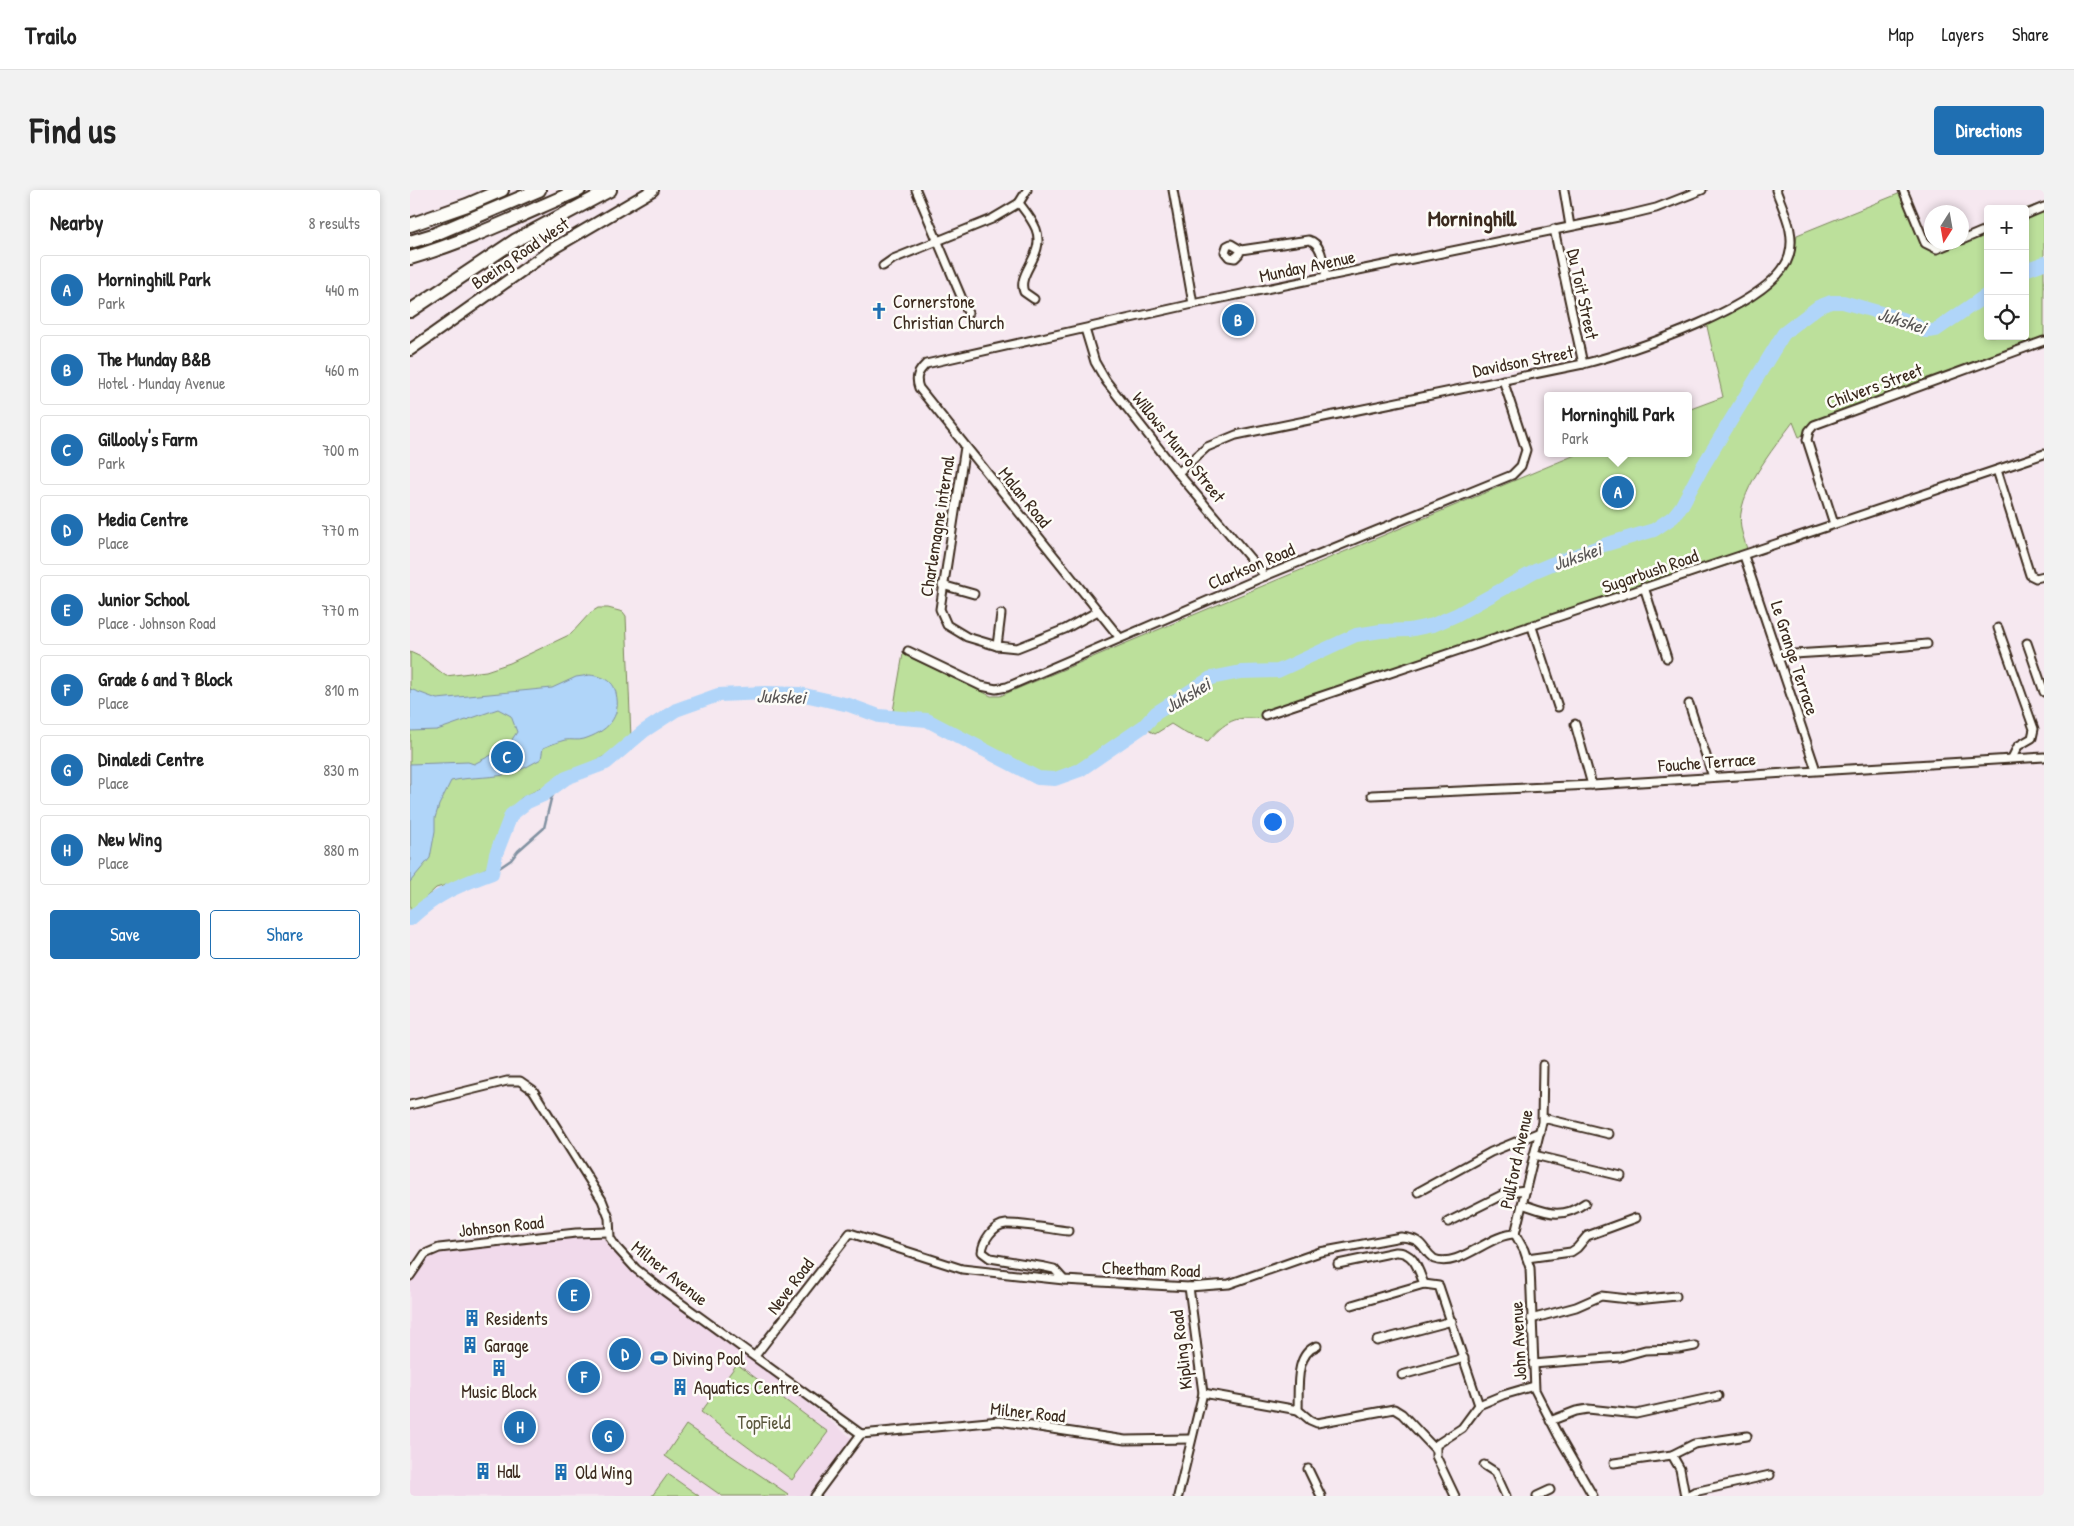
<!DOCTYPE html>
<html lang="en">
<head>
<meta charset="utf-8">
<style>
  body { margin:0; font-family:"Patrick Hand",sans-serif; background:#f2f2f2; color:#222 }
  .controls { position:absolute; right:15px; top:15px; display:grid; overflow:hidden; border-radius:5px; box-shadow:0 2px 8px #0003 }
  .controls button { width:45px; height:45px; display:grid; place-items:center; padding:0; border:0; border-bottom:1px solid #e0e0e0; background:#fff; color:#222; font:25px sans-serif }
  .compass { position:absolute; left:1514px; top:15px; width:45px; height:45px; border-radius:50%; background:#fff; box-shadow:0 2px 8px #0003; rotate:191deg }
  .you { position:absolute; left:862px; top:631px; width:18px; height:18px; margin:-12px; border:4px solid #fff; border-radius:50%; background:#1a73e8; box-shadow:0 0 0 8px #1a73e833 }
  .badge { display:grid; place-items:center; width:32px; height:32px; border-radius:50%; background:#1f6fb2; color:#fff; font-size:16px; font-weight:700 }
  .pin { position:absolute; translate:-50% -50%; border:2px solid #fff; box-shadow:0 1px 5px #0006 }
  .popup { position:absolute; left:1134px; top:202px; width:148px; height:65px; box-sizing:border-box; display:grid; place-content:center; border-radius:5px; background:#fff; filter:drop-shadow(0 1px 4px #0005); font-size:16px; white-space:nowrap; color:#767676 }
  .popup b { font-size:19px; color:#222 }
  .popup::after { content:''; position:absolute; left:50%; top:100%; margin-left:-10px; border:10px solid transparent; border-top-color:#fff }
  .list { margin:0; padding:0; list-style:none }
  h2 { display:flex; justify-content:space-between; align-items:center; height:65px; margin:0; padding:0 20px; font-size:21px }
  h2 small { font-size:16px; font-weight:400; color:#767676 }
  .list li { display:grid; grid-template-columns:32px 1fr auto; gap:15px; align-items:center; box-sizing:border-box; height:70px; margin:0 10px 10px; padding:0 10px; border:1px solid #e0e0e0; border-radius:5px }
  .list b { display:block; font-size:19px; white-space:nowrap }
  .list p { margin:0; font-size:16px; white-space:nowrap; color:#767676 }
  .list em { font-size:16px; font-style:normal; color:#767676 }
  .actions { display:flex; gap:10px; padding:15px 20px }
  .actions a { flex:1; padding:11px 0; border:1px solid #1f6fb2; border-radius:5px; text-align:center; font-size:18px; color:#1f6fb2 }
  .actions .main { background:#1f6fb2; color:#fff }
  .icon { flex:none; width:28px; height:28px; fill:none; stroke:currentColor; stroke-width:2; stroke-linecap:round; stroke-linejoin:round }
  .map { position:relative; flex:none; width:1634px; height:1306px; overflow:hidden; border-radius:5px }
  header { display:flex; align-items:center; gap:30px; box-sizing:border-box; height:70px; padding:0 25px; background:#fff; border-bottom:1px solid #e0e0e0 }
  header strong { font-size:24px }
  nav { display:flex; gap:28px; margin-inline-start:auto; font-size:18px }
  .intro { display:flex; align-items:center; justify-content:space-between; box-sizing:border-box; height:120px; padding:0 30px }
  h1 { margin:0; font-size:35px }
  .button { padding:12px 22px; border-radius:5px; background:#1f6fb2; color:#fff; font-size:18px; font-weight:700 }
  main { display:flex; gap:30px; padding:0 30px }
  aside { flex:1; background:#fff; border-radius:5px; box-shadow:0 2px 8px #0003 }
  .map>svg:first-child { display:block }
  .built { fill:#f1daeb }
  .green { fill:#bce09b; stroke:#7c855c }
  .water { fill:#b0d5f9; stroke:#8191a1 }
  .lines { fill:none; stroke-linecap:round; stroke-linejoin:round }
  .stream { stroke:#8191a1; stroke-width:2.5 }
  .river { stroke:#b0d5f9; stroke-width:14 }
  .minor-casing { stroke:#3b2a1e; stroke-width:11 }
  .secondary-casing { stroke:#3b2a1e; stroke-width:14 }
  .motorway-casing { stroke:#3b2a1e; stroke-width:16 }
  .minor { stroke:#fdfcf7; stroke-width:7 }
  .secondary { stroke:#fdfcf7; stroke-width:10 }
  .motorway { stroke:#fdfcf7; stroke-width:12 }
  .labels { text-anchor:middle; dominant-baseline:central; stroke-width:5; stroke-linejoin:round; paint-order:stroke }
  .street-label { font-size:18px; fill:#3b2a1e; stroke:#fdfcf7 }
  .poi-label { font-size:18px; fill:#3b2a1e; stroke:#fdfcf7; text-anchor:start }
  .park-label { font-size:18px; fill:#5b583d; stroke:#fdfcf7 }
  .water-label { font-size:19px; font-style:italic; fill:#585555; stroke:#fdfcf7 }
  .district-label { font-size:22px; font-weight:bold; fill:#3b2a1e; stroke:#fdfcf7 }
</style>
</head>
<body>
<header>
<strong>Trailo</strong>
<nav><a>Map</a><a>Layers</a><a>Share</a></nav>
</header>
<div class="intro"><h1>Find us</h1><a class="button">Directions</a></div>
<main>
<aside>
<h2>Nearby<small>8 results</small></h2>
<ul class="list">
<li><span class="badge">A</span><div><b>Morninghill Park</b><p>Park</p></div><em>440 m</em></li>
<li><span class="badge">B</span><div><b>The Munday B&amp;B</b><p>Hotel · Munday Avenue</p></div><em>460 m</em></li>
<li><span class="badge">C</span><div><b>Gillooly's Farm</b><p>Park</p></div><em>700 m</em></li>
<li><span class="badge">D</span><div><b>Media Centre</b><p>Place</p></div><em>770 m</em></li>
<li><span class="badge">E</span><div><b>Junior School</b><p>Place · Johnson Road</p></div><em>770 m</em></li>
<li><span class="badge">F</span><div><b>Grade 6 and 7 Block</b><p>Place</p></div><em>810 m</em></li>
<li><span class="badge">G</span><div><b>Dinaledi Centre</b><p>Place</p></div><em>830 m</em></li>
<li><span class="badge">H</span><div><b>New Wing</b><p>Place</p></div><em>880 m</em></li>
</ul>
<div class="actions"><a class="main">Save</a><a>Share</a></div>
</aside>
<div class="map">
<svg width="1634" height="1306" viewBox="0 0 1634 1306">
  <rect width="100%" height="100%" fill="#f6e8f0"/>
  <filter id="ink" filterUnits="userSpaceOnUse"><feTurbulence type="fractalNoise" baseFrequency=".02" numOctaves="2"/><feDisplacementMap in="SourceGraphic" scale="10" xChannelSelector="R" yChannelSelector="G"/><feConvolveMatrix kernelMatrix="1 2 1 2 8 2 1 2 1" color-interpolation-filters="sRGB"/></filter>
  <g filter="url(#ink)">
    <!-- built -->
    <polygon class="built" points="183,1045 194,1049 237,1093 347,1172 444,1250 401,1306 0,1306 0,1092 7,1078 16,1067 37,1060 70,1058"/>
    <!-- green -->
    <g class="green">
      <path d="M 1498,0 L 1517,50 L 1524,54 L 1552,52 L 1552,45 L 1578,35 L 1578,146 L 1615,146 L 1615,19 L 1634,12 L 1634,152 L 1419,231 L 1389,247 L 1383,232 C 1364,258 1325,304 1331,338 C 1333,348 1337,358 1340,368 L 852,529 C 825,525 815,532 798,551 L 777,544 L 761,534 L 745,544 L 733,537 L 670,580 L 645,589 L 628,588 L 517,530 L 482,527 L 493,464 L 581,506 L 590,506 L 1170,263 L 1278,263 L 1278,220 L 1313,207 L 1296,132 C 1333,110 1382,92 1387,45 Z"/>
      <polygon points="188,418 198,418 213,422 216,426 221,548 207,560 111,608 100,620 84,666 78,677 53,690 26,698 0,722 0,462 11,467 36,486 76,481 100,473 161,444 180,423"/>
      <polygon points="327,1174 418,1242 382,1290 291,1222"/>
      <polygon points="276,1235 378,1304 376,1306 312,1306 255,1266"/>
      <polygon points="258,1284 289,1306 242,1306"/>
    </g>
    <!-- water -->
    <path class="water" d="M 180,485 C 193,487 203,489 206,503 C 212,528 196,542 174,549 C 168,551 161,549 155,550 C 147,552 140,555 133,558 L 131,569 C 123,573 114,579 105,582 C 85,589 62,586 41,591 L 29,615 L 25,628 L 25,641 L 20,668 L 0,692 L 0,574 L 58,572 L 64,574 L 97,557 L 107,542 L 101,526 L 88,519 L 27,540 L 0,541 L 0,499 L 27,509 L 142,498 L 166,487 Z"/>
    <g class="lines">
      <!-- stream -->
      <polyline class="stream" points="82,683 101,670 108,661 134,638 141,609 147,597 156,588"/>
      <!-- river -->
      <g class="river">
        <polyline points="1615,80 1634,73"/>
        <path d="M 0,729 C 28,703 47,696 82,683 L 86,664 L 101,625 L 117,612 L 133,605 L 156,588 L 196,573 L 234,541 L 266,520 L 308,505 L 356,503 L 390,504 L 439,515 L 469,526 L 517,530 L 628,588 L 645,589 L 670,580 L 734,536 L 746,523 L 801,488 L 831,482 L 868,481 L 946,445 L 971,441 L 999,440 L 1023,435 L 1046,425 L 1125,381 L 1144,373 L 1194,355 L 1244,340 L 1263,327 L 1271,317 L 1293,276 L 1374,143 L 1408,117 L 1421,112 L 1433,112 L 1499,131 C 1512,136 1507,144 1526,140 L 1578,104"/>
      </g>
      <!-- minor casing -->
      <g class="minor-casing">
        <g id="minor">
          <polyline points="506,0 558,123"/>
          <polyline points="763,0 783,114"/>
          <polyline points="1154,0 1160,36"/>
          <polyline points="1493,0 1515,53 1527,59 1544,52"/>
          <path d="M 609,13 C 615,21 622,29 626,39 C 636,65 606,83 614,102 L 624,109"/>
          <polyline points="1615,25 1634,17"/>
          <polyline points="1144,39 1173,174"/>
          <polyline points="1552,50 1578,39"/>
          <path d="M 831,60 L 829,64 L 825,68 L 819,67 L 815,62 L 817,56 L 821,54 L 831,60 L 899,50 C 913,54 913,74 916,87"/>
          <polyline points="473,76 483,69 582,29 609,13 617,0"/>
          <polyline points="675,139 685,172 696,191 768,283 855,386"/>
          <polyline points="555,257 530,419 537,435 557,447 587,456 607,458 655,439 688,421"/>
          <polyline points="1587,280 1620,385 1626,388 1634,386"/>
          <path d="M 768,283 L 797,257 L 826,245 L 1173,174 C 1220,162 1365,115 1379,66 C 1386,43 1374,22 1366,0"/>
          <polyline points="1424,334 1397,250 1399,241 1404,235 1634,151"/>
          <polyline points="1334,366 1406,580"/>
          <polyline points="532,395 564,404"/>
          <polyline points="1234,397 1257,468"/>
          <polyline points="1122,437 1148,517"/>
          <polyline points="1588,438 1624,539 1622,548 1608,556 1602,568"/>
          <path d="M 710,448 L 509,198 C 505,187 508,182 516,174 L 783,114 L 1213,26 L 1246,18 L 1292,0"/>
          <polyline points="1617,453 1634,502"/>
          <polyline points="587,456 591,424"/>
          <polyline points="498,461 571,496 586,499 597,497 855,386 1102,285 1111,276 1116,260 1093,190"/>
          <polyline points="1368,465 1465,459 1517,454"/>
          <polyline points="1279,514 1303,587"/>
          <polyline points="855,525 1634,264"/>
          <polyline points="1165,534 1182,595"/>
          <polyline points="962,605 1182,595 1634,567"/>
          <polyline points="0,915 97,891 110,891 123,900 192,1010 199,1028 200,1048 206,1057 226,1079 254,1101 451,1244"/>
          <polyline points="1133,928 1199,944"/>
          <polyline points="1124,965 1211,986"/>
          <polyline points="1008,1002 1081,962 1130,942"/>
          <path d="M 1112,1014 C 1138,1023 1151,1030 1175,1013"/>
          <polyline points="1038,1032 1098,1002 1116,1000"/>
          <polyline points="1105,1044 1114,1060 1120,1078 1125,1200 1148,1245 1183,1306"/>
          <polyline points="1105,1044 1132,932 1133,875"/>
          <polyline points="1117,1068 1161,1062 1167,1058 1177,1046 1226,1028"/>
          <path d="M 928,1074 L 985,1062 C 1004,1061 1008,1079 1014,1094"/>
          <polyline points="0,1086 15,1064 29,1058 166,1043 198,1042"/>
          <path d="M 654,1090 L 644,1079 L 635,1077 L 580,1068 L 572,1062 C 573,1051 583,1035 596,1034 C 611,1033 641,1039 658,1041"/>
          <polyline points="942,1115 1014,1094 1029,1096 1069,1215"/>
          <polyline points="1121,1129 1166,1117 1191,1106 1227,1110 1266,1106"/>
          <polyline points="967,1151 1042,1131"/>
          <path d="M 907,1156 C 884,1164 889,1199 888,1220 L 900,1230 L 907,1233 L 984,1219 L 992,1224 L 1025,1259"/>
          <path d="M 345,1166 L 440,1043 L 552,1079 L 654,1090 L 779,1097 L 819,1094 L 910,1062 L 991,1047 C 1015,1049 1010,1058 1024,1069 C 1049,1079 1079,1044 1105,1044"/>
          <polyline points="1123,1174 1210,1167 1235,1160 1269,1159 1285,1156"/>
          <polyline points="992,1185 1054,1168"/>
          <polyline points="793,1203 888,1220"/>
          <polyline points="1140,1231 1166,1221 1178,1219 1226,1224 1308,1206"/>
          <polyline points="451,1244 589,1231 715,1250 780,1249"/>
          <polyline points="1262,1265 1270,1279 1275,1306"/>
          <polyline points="1204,1273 1262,1265 1284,1254 1337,1246"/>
          <polyline points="1074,1275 1085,1282 1096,1306"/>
          <polyline points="898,1279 911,1306"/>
          <polyline points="405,1306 451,1244"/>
          <polyline points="768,1306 793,1203 779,1097"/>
          <polyline points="1045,1306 1026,1266 1026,1255 1052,1238 1069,1215 1093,1205 1124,1196"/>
          <polyline points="1127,1306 1140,1300"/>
          <polyline points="1277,1306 1284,1302 1360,1285"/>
        </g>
      </g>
      <!-- secondary casing -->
      <g class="secondary-casing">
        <polyline id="secondary" points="0,160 144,58 243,0"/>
      </g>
      <!-- motorway casing -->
      <g class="motorway-casing">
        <g id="motorway">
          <polyline points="0,35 57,15 92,0"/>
          <polyline points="0,52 23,45 129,0"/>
          <path d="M 0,68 C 58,51 113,24 169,0"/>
          <polyline points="0,121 106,50 200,0"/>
        </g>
      </g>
      <!-- minor -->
      <use href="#minor" class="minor"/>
      <!-- secondary -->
      <use href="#secondary" class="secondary"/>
      <!-- motorway -->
      <use href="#motorway" class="motorway"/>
    </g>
  </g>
  <!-- icons -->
  <defs>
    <g id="church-bare" transform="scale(1.35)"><path d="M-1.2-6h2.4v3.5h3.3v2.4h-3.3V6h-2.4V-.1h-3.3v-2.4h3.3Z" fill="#1f6fb2" stroke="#fdfcf7" stroke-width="2.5" paint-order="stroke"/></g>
    <g id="building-bare" transform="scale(1.35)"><path d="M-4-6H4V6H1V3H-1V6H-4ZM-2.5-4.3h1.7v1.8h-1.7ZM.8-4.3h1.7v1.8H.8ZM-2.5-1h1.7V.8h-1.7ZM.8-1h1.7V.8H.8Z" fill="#1f6fb2" stroke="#fdfcf7" stroke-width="2.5" paint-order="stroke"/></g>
    <g id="stadium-bare" transform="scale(1.35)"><path d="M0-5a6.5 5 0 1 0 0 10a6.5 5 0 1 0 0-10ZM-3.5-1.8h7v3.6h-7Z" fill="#1f6fb2" stroke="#fdfcf7" stroke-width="2.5" paint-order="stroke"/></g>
  </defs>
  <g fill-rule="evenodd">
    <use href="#church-bare" x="469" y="121"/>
    <use href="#building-bare" x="62" y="1128"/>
    <use href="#building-bare" x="60" y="1155"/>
    <use href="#stadium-bare" x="249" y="1168"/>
    <use href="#building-bare" x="89" y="1178"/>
    <use href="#building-bare" x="270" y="1197"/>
    <use href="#building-bare" x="73" y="1281"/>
    <use href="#building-bare" x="151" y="1282"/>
  </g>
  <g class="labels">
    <!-- street labels -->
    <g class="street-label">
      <text transform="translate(110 63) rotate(-34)">Boeing Road West</text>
      <text transform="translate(897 76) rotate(-12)">Munday Avenue</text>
      <text transform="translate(1173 104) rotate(78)">Du Toit Street</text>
      <text transform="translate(1113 171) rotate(-11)">Davidson Street</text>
      <text transform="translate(1464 196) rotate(-20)">Chilvers Street</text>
      <text transform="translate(769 257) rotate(51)">Willows Munro Street</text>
      <text transform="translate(615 307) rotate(51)">Malan Road</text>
      <text transform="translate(527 336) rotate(-81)">Charlemagne internal</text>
      <text transform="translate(841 376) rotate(-23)">Clarkson Road</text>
      <text transform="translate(1240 381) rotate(-19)">Sugarbush Road</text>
      <text transform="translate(1385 468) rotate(72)">Le Grange Terrace</text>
      <text transform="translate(1297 572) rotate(-4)">Fouche Terrace</text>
      <text transform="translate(1106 969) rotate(-78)">Pullford Avenue</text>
      <text transform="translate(91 1036) rotate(-6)">Johnson Road</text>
      <text transform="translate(741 1079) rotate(2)">Cheetham Road</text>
      <text transform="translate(260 1083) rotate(39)">Milner Avenue</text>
      <text transform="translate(380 1096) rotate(-53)">Neve Road</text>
      <text transform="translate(1108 1151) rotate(-93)">John Avenue</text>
      <text transform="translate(771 1160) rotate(-97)">Kipling Road</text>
      <text transform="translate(618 1222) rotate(6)">Milner Road</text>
    </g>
    <!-- poi labels -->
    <g class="poi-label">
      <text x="483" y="111">Cornerstone<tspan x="483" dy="21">Christian Church</tspan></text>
      <text x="76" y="1128">Residents</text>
      <text x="74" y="1155">Garage</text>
      <text x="263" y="1168">Diving Pool</text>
      <text x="284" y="1197">Aquatics Centre</text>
      <text x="89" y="1201" text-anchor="middle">Music Block</text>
      <text x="87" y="1281">Hall</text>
      <text x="165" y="1282">Old Wing</text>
    </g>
    <!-- park labels -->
    <g class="park-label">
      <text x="354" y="1232">TopField</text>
    </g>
    <!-- water labels -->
    <g class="water-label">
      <text transform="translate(1492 130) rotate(18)">Jukskei</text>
      <text transform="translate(1167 366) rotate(-19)">Jukskei</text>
      <text transform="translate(777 505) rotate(-31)">Jukskei</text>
      <text transform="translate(371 506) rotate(2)">Jukskei</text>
    </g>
    <!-- district labels -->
    <g class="district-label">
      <text x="1062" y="28">Morninghill</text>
    </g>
  </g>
</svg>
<div class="controls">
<button>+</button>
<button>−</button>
<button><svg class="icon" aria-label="locate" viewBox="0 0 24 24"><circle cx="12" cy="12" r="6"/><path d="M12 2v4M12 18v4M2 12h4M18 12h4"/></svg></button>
</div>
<svg class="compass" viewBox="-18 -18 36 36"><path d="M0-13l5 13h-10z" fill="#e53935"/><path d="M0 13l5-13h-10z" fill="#767676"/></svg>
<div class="you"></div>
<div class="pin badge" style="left:1208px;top:302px">A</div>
<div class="popup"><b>Morninghill Park</b>Park</div>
<div class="pin badge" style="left:828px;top:130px">B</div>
<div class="pin badge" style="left:97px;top:567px">C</div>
<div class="pin badge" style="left:215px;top:1164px">D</div>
<div class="pin badge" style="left:164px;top:1105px">E</div>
<div class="pin badge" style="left:174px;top:1187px">F</div>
<div class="pin badge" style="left:198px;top:1246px">G</div>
<div class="pin badge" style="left:110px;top:1237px">H</div>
</div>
</main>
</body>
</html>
